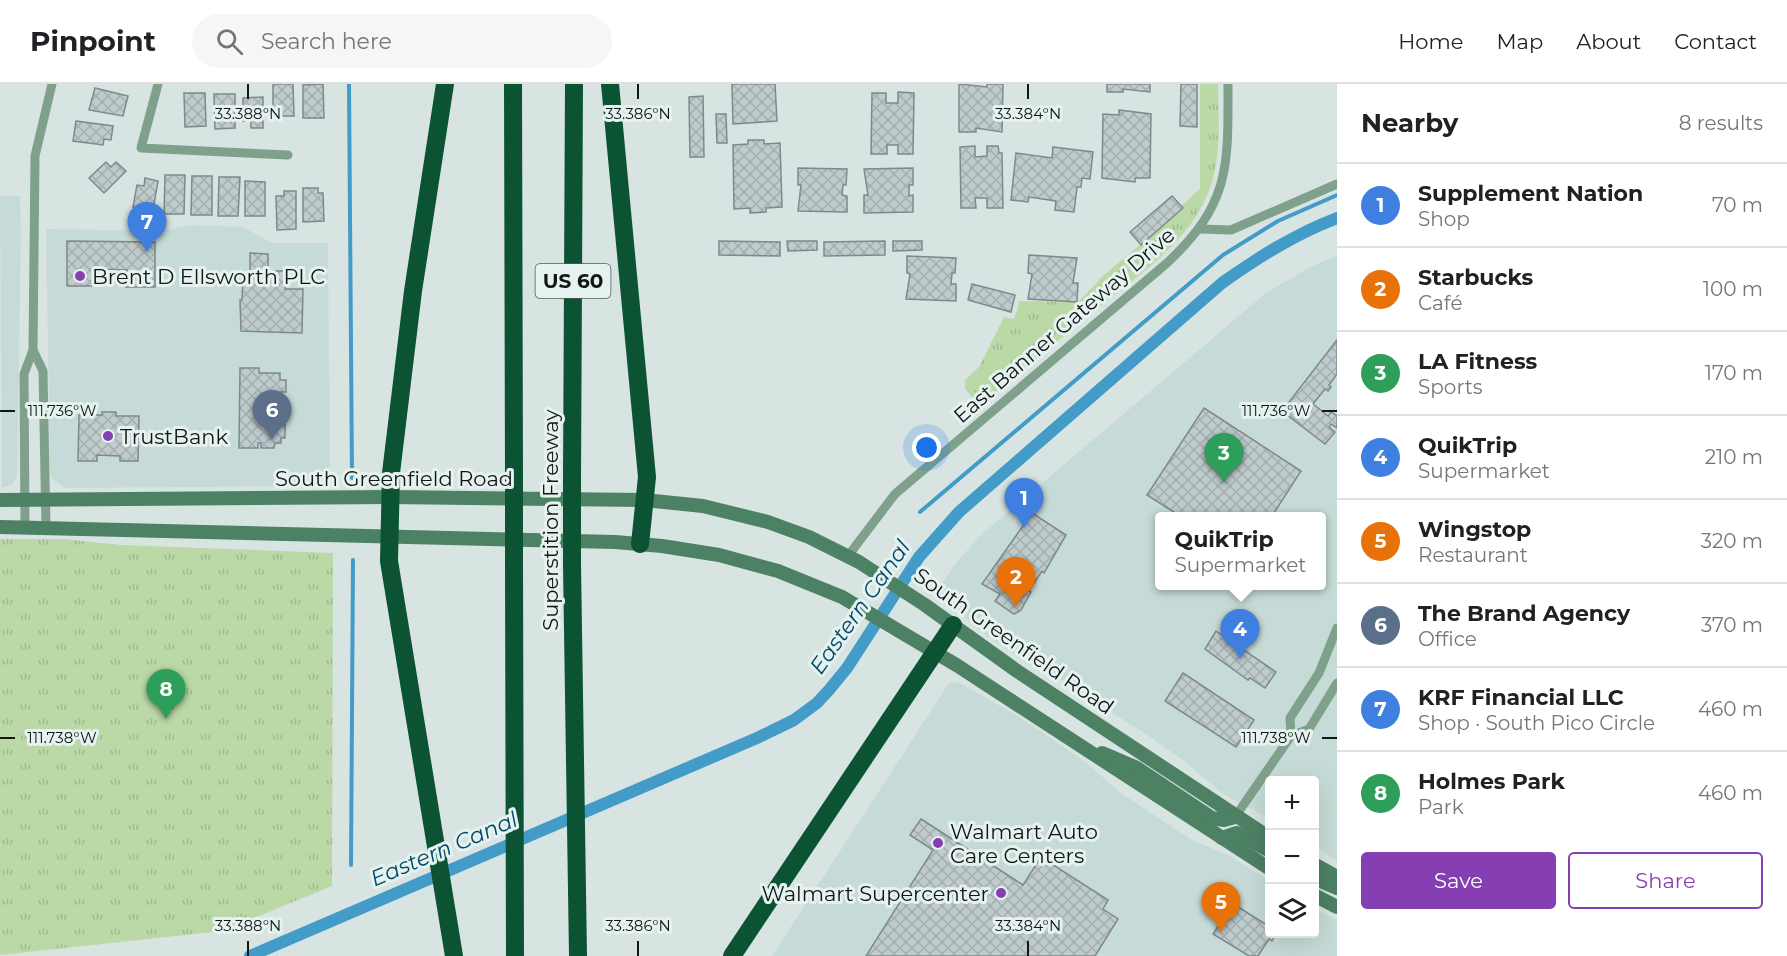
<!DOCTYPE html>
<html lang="en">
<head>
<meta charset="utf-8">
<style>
  body { margin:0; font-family:Montserrat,sans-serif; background:#f6f6f6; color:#202124 }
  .controls { position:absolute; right:18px; bottom:18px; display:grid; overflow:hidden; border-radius:6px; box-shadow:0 6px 24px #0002 }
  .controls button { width:54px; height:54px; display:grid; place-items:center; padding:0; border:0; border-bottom:2px solid #e0e0e0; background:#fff; color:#202124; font:30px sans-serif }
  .you { position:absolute; left:927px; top:364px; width:21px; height:21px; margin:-15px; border:4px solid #fff; border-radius:50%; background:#1a73e8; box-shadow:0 0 0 9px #1a73e833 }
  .badge { display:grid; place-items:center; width:39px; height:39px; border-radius:50%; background:#853fb2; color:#fff; font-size:20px; font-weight:700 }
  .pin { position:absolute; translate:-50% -50px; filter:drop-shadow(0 2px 3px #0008) }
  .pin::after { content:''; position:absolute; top:32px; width:21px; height:18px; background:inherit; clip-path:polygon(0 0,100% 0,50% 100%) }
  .popup { position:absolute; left:1155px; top:428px; width:171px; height:78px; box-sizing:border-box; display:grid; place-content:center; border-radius:6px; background:#fff; filter:drop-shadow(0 2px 4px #0005); font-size:20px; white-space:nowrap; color:#757577 }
  .popup b { font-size:22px; color:#202124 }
  .popup::after { content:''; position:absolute; left:50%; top:100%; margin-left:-12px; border:12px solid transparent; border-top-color:#fff }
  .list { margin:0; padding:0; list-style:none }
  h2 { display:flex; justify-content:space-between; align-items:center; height:78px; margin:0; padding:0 24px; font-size:26px }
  h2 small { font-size:20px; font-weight:400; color:#757577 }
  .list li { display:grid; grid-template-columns:39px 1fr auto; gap:18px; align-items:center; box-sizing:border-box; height:84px; padding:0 24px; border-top:2px solid #e0e0e0 }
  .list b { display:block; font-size:22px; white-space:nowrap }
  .list p { margin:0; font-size:20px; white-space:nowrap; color:#757577 }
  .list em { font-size:20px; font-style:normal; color:#757577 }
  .actions { display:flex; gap:12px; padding:18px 24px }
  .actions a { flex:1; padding:14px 0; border:2px solid #853fb2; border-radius:6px; text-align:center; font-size:21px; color:#853fb2 }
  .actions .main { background:#853fb2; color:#fff }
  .icon { flex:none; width:33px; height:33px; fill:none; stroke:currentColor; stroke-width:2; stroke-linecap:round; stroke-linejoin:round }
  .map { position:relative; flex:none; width:1337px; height:872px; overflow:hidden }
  header { display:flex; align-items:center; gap:36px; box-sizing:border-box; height:84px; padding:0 30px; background:#fff; border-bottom:2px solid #e0e0e0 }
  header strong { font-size:28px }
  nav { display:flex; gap:33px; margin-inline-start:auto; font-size:21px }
  .search { width:420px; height:54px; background:#f6f6f6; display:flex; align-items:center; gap:15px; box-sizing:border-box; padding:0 21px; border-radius:33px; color:#757577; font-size:22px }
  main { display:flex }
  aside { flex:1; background:#fff }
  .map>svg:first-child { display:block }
  .built { fill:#c6dbd7; fill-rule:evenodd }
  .park { fill:url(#park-tufts) }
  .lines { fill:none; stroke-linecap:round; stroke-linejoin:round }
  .stream { stroke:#439bc8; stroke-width:4 }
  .canal { stroke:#439bc8; stroke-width:12 }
  .building { fill:url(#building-cross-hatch); stroke:#7e898b; stroke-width:1.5 }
  .street { stroke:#7fa18c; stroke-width:9 }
  .secondary { stroke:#4d8164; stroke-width:14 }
  .highway { stroke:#0b5333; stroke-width:18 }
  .highway-bridge { stroke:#0b5333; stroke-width:18 }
  .ticks { fill:none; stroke:#121716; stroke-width:2 }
  .poi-dot { fill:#853fb2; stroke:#e6f2ef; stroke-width:2 }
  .labels { text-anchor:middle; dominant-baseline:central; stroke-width:6; stroke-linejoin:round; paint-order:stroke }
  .shield { fill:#e6f2ef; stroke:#525957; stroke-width:1.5 }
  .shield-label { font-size:20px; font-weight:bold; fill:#121716 }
  .poi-label { font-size:21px; fill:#121716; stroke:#e6f2ef; text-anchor:start }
  .street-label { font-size:21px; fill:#121716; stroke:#e6f2ef }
  .water-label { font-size:22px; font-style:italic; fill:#004b6a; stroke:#e6f2ef }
  .ticks-label { font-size:15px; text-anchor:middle; fill:#121716; stroke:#e6f2ef; stroke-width:6; stroke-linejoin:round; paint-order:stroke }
</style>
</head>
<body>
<header>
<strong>Pinpoint</strong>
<div class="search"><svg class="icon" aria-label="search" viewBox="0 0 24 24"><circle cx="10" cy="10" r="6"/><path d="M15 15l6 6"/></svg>Search here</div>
<nav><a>Home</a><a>Map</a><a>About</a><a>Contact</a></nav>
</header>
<main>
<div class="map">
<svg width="1337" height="872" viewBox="0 0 1337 872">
  <defs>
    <pattern id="park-tufts" width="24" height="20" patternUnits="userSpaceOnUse" patternTransform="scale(1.5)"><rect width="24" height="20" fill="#bbd9a7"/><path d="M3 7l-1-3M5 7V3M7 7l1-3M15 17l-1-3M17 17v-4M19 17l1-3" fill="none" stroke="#a0ba8f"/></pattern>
    <pattern id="building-cross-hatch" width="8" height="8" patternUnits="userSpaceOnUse" patternTransform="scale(1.5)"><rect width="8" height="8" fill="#bfcbcd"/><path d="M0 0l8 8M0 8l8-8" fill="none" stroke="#a3aeaf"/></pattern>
  </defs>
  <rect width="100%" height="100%" fill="#d8e4e2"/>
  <!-- built -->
  <g class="built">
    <polygon points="0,112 20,112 21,148 17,391 12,401 2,404"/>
    <polygon points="190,141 243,143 272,159 328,159 330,402 65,404 53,395 50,389 46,145 163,147"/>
    <path d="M 1337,172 L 1337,777 L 1315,762 L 1314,696 L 1270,696 L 1269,734 L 1223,710 L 1184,677 L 1150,653 L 1053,590 L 1026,579 L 973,542 L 951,518 L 936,508 L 955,480 L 982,450 L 1266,209 L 1314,181 ZM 1159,432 L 1321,432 L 1321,502 L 1159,502 Z"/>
    <polygon points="958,598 1018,632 1084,677 1121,709 1192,756 1230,772 1269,797 1270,850 1314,850 1315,824 1337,837 1337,872 772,872 949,599"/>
  </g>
  <!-- park -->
  <g class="park">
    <path d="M 1200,0 L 1218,0 C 1218,35 1222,71 1210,104 C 1191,157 1141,189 1099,223 C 1064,252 1029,281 993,310 L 981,317 L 974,316 L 965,304 L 965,296 L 979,283 L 1004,233 L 1014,235 L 1020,217 L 1078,218 L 1105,190 L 1182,126 L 1182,121 L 1200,105 Z"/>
    <polygon points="0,455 64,455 121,461 333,469 332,802 222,847 0,871"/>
  </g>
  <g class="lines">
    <!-- stream -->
    <g class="stream">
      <polyline points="349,0 352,394"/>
      <polyline points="920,428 1223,171 1278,137 1337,111"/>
      <polyline points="351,781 353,476"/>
    </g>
    <!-- canal -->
    <path class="canal" d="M 250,872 L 757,654 L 794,636 L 817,619 L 829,606 L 847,584 L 919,473 L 959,428 L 1222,199 C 1259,173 1295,150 1337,134"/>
  </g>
  <!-- building -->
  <g class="building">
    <polygon points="273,0 293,0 294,32 273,32"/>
    <polygon points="323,0 324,34 303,34 303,1"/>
    <polygon points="732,0 775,0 777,37 733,40"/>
    <polygon points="959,0 987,3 987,0 1003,0 1002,48 976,44 976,48 959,48"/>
    <polygon points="1107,0 1150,0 1150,8 1123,5 1123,8 1107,8"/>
    <polygon points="1181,0 1197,0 1197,43 1180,42"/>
    <polygon points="95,4 128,12 123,32 89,26"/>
    <polygon points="898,8 914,9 913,70 898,70 898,61 887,61 887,70 871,70 872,9 886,9 886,19 898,19"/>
    <polygon points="184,9 205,9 206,42 185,43"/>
    <polygon points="214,10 235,10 235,44 215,45"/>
    <polygon points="703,12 704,73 690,73 689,13"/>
    <polygon points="263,13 263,44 251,44 251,37 243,37 243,14"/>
    <polygon points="1119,26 1151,30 1150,94 1135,94 1135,98 1102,94 1103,30 1119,31"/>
    <polygon points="716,30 726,30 727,59 717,59"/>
    <polygon points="76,37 113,42 111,56 104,55 103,61 73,57"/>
    <polygon points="748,56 764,56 764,60 780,59 782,123 766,124 766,128 750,129 750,124 734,125 733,61 748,60"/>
    <polygon points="975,62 975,73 987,72 987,62 998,62 999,69 1002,69 1003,124 987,124 987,114 975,114 976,124 961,124 960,63"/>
    <polygon points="1053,63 1093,68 1090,95 1082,94 1081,103 1077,103 1074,128 1055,126 1056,117 1029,113 1028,118 1011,116 1016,69 1052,74"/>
    <polygon points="106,78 111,83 116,78 126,87 104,109 89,94"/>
    <polygon points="798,84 847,85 846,101 843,101 842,111 847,112 847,128 798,127 801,101 798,101"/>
    <polygon points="913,84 913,101 909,101 909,112 913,111 913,128 864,129 864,111 868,111 864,85"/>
    <polygon points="165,91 185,91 184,130 164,130"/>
    <polygon points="192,92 212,92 212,131 191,131"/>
    <polygon points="219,93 240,93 238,132 218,132"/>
    <polygon points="145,94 158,97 153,126 133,123 137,101 144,102"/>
    <polygon points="245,97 265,98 265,132 245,132"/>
    <polygon points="303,104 318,104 318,109 323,109 324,137 303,138"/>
    <polygon points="284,107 296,107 296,145 277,146 276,112 284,112"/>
    <polygon points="1172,112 1183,124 1141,161 1130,148"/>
    <polygon points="67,157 155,158 155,203 126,203 127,186 95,185 95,202 67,202"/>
    <polygon points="719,157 780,158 780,172 719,171"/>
    <polygon points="787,157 817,157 817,166 788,167"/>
    <polygon points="885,157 885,171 824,172 824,158"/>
    <polygon points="893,157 922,157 922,166 893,167"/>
    <polygon points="250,169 268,170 268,187 285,187 285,205 303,205 302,249 241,247 240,216 242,216 243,194 250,195"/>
    <polygon points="1029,171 1077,174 1073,199 1078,199 1077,218 1028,215 1032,190 1028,189"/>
    <polygon points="907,172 956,174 955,189 952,189 951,200 956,200 956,217 906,215 910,190 907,189"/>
    <polygon points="972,200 1015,211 1011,228 968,216"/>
    <polygon points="1337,256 1337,290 1329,301 1331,303 1328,307 1325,305 1313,320 1328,332 1331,328 1337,332 1337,344 1331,340 1329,343 1335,348 1325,360 1282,327"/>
    <polygon points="240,284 259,284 259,289 280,289 280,296 286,296 286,308 280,308 280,319 285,319 284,331 280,331 280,341 285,341 285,354 281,354 281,359 275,359 274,364 261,364 261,359 258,359 258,364 239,364"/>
    <polygon points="1204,324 1301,387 1272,432 1180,432 1147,411"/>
    <polygon points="102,328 116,328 116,332 139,332 138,377 120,377 120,372 97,371 97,377 78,377 79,331 102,331"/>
    <polygon points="1032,429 1066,451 1044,489 1042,487 1029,507 1031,508 1021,526 1014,530 995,517 1000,510 982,500"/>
    <polygon points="1216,547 1276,588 1265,604 1250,594 1248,596 1205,565"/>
    <polygon points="1183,589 1254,636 1236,663 1165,617"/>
    <polygon points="921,735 1023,801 1041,773 1108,816 1103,825 1118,835 1095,872 866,872 933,766 910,751"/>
    <polygon points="1235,821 1270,843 1270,850 1276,850 1272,857 1269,855 1258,872 1249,872 1213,850 1231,822 1233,823"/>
  </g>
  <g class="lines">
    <!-- street -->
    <g class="street">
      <polyline points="158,0 141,64 288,71"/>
      <polyline points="1200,145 1231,146 1337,100"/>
      <polyline points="33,266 43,287 46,444"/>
      <polyline points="25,443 24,290 33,266 35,72 52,0"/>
      <path d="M 848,472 L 895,410 L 1167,179 C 1231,119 1228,82 1228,0"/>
      <polyline points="1291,652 1290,634 1319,589 1337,544"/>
      <polyline points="1235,733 1291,652 1309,645 1337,599"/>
    </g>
    <!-- secondary -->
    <g class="secondary">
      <polyline points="0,416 390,413 644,416 703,422 768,438 809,453 859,478 925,521 1017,587 1270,754"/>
      <polyline points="0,443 615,458 662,462 719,471 778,487 842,513 958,582 1270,785"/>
      <polyline points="1102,669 1137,684 1212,734 1224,736 1235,733"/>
      <polyline points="1222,754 1237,749 1270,767"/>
      <polyline points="1314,780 1337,793"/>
      <polyline points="1314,794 1337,804"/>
      <polyline points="1314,811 1337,823"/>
    </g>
    <!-- highway -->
    <g class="highway">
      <polyline points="445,0 413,207 391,389 389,477 454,872"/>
      <polyline points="513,0 514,393"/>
      <polyline points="610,0 647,393 640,460"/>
      <polyline points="572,394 574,0"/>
      <polyline points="514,479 515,872"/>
      <polyline points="572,480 578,872"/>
      <polyline points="732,872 953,541"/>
    </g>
    <!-- highway-bridge -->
    <g class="highway-bridge">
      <polyline points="514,393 514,479"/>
      <polyline points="572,394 572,480"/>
    </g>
  </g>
  <!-- ticks -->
  <path class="ticks" d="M 248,0 L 248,15M 638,0 L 638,15M 1028,0 L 1028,15M 0,327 L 15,327M 1322,327 L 1337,327M 0,654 L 15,654M 1322,654 L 1337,654M 248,857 L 248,872M 638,857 L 638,872M 1028,857 L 1028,872"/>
  <!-- markers -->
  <g class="poi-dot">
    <circle cx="80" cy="192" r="6"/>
    <circle cx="108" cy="352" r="6"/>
    <circle cx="938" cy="759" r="6"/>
    <circle cx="1001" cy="809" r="6"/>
  </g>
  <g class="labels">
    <!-- shield labels -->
    <rect class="shield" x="535.5" y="180" width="75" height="34" rx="4.5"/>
    <g class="shield-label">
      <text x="573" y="197">US 60</text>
    </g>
    <!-- poi labels -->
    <g class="poi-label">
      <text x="92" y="192">Brent D Ellsworth PLC</text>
      <text x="120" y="352">TrustBank</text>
      <text x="950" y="747">Walmart Auto<tspan x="950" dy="24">Care Centers</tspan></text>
      <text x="989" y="809" text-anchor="end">Walmart Supercenter</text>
    </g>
    <!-- street labels -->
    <g class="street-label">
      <text transform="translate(1064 241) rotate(-41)">East Banner Gateway Drive</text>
      <text x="394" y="394">South Greenfield Road</text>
      <text transform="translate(550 436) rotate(-90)">Superstition Freeway</text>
      <text transform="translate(1014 557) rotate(35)">South Greenfield Road</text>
    </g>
    <!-- water labels -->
    <g class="water-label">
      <text transform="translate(860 523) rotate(-55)">Eastern Canal</text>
      <text transform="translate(444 765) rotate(-23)">Eastern Canal</text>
    </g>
  </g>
  <g class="ticks-label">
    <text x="248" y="35">33.388°N</text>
    <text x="638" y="35">33.386°N</text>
    <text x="1028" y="35">33.384°N</text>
    <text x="1276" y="332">111.736°W</text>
    <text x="62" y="332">111.736°W</text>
    <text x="1276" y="659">111.738°W</text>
    <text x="62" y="659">111.738°W</text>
    <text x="248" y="847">33.388°N</text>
    <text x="638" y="847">33.386°N</text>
    <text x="1028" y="847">33.384°N</text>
  </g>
</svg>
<div class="controls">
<button>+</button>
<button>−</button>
<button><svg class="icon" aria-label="layers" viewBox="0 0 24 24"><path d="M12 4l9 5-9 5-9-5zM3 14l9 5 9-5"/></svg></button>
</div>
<div class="you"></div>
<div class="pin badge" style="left:1024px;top:444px;background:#3f7fe0">1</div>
<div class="pin badge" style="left:1016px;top:523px;background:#e8710a">2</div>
<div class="pin badge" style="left:1224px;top:399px;background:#2e9e5b">3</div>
<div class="pin badge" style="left:1240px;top:575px;background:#3f7fe0">4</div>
<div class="popup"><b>QuikTrip</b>Supermarket</div>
<div class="pin badge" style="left:1221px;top:848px;background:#e8710a">5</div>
<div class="pin badge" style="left:272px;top:356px;background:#5c6f8a">6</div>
<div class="pin badge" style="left:147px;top:168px;background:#3f7fe0">7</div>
<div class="pin badge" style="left:166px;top:635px;background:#2e9e5b">8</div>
</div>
<aside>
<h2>Nearby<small>8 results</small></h2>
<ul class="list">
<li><span class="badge" style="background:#3f7fe0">1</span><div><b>Supplement Nation</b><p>Shop</p></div><em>70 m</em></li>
<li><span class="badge" style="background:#e8710a">2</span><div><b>Starbucks</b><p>Café</p></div><em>100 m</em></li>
<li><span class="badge" style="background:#2e9e5b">3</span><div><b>LA Fitness</b><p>Sports</p></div><em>170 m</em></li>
<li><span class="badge" style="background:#3f7fe0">4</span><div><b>QuikTrip</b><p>Supermarket</p></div><em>210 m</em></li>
<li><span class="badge" style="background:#e8710a">5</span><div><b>Wingstop</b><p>Restaurant</p></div><em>320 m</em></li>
<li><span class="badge" style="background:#5c6f8a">6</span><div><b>The Brand Agency</b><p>Office</p></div><em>370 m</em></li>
<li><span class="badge" style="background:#3f7fe0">7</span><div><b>KRF Financial LLC</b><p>Shop · South Pico Circle</p></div><em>460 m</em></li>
<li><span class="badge" style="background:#2e9e5b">8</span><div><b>Holmes Park</b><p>Park</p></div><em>460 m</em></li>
</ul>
<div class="actions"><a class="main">Save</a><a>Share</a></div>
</aside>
</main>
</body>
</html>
